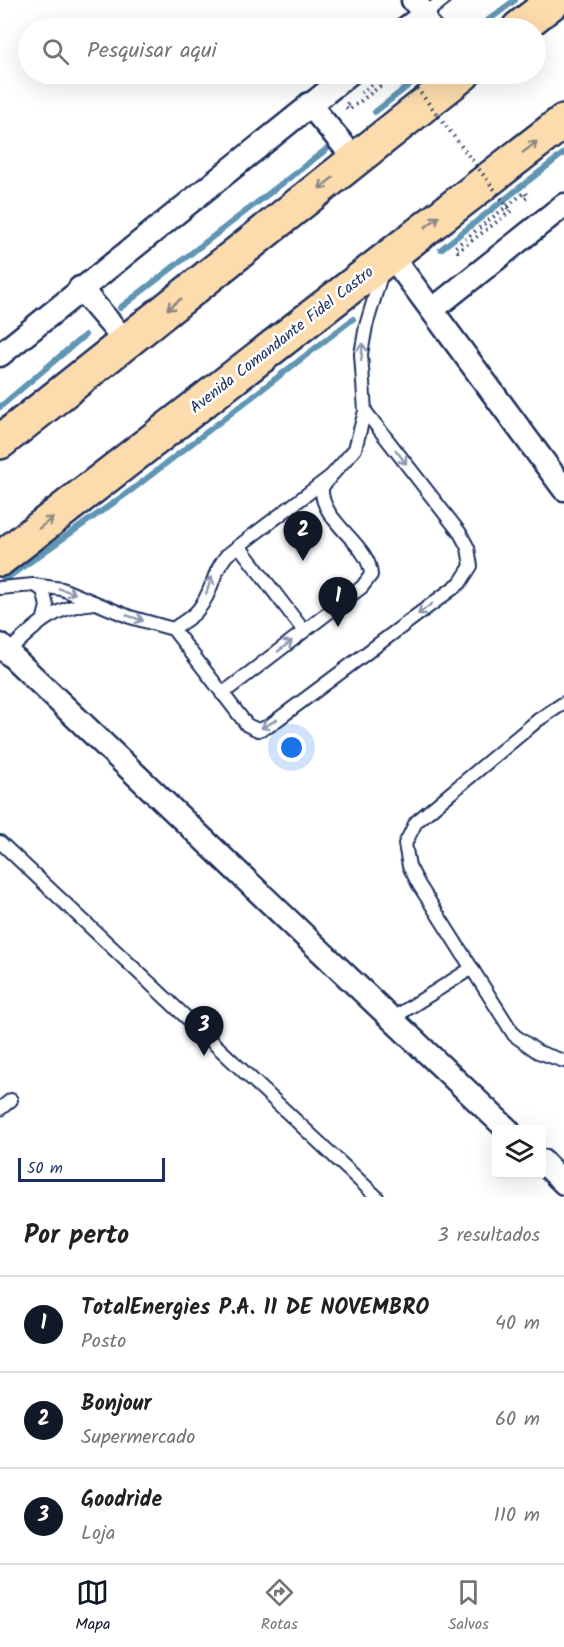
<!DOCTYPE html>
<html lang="pt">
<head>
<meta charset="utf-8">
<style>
  body { margin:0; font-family:Kalam,sans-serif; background:#f6f6f6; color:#202124 }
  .controls { position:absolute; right:18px; bottom:18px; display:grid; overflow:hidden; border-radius:6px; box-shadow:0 6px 24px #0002 }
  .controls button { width:54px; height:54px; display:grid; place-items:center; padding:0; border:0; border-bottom:2px solid #e0e0e0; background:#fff; color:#202124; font:30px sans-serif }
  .scale { position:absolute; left:18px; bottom:15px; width:147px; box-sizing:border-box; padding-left:6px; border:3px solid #1b2f5e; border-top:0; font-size:16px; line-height:21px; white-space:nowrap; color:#1b2f5e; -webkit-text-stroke:4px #fff; paint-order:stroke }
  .you { position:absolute; left:292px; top:748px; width:21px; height:21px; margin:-15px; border:4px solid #fff; border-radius:50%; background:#1a73e8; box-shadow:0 0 0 9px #1a73e833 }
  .badge { display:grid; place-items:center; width:39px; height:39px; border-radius:50%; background:#111827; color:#fff; font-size:20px; font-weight:700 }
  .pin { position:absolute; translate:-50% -50px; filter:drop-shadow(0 2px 3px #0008) }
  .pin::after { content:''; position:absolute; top:32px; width:21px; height:18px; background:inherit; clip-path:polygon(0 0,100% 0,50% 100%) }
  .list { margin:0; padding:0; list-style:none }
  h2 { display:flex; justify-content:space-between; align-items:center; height:78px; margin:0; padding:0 24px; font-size:26px }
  h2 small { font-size:20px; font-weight:400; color:#757577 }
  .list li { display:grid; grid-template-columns:39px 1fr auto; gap:18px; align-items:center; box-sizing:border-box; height:96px; padding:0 24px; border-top:2px solid #e0e0e0 }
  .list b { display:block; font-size:22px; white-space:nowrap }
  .list p { margin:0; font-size:20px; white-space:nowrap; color:#757577 }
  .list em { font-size:20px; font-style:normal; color:#757577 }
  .icon { flex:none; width:33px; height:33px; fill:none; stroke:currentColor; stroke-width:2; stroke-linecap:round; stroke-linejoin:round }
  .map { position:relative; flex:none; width:564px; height:1197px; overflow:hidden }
  .search { position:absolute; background:#fff; box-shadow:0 6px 24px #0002; left:18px; right:18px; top:18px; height:66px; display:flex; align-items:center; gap:15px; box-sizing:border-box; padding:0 21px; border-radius:33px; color:#757577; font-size:22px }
  .sheet { height:366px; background:#fff }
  nav { display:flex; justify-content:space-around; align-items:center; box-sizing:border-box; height:84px; border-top:2px solid #e0e0e0; background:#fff; font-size:16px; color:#757577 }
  nav a { display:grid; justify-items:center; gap:3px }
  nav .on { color:#111827 }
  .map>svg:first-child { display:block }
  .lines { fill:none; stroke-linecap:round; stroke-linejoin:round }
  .stream { stroke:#6096b4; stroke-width:6 }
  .lane-casing { stroke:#1b2f5e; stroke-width:16 }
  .street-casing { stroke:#1b2f5e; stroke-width:27 }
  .highway-casing { stroke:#1b2f5e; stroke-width:38 }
  .path { stroke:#1b2f5e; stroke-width:4; stroke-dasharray:1.5 4.5; stroke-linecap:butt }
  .lane { stroke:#fff; stroke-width:12 }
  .street { stroke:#fff; stroke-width:22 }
  .highway { stroke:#fcdcac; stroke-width:33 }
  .path-bridge { stroke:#1b2f5e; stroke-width:4; stroke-dasharray:1.5 4.5; stroke-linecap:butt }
  .oneway { stroke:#8c8685 }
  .oneway2 { stroke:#8d97ae }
  .labels { text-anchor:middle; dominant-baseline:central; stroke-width:5; stroke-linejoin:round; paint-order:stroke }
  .street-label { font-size:16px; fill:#1b2f5e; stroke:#fff }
</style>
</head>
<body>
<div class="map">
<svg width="564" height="1197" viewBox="0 0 564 1197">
  <rect width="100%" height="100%" fill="#fff"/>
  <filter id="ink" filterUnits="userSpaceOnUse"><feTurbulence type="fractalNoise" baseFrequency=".0167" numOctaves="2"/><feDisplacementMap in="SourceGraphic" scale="12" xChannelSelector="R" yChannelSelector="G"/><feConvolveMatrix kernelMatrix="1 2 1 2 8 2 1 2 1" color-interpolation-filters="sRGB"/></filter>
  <g filter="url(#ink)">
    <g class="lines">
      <!-- stream -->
      <g class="stream">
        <polyline points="478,28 515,0"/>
        <polyline points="375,112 423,74"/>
        <polyline points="441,249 564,153"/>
        <polyline points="120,308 332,145"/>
        <polyline points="0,407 85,335"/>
        <polyline points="0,583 133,489 353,319"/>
      </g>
      <!-- lane casing -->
      <g class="lane-casing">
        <g id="lane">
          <polyline points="437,28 425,14 443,0"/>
          <polyline points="239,546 304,631"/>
          <polyline points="34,585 43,590 47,606 44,618"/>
          <polyline points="0,588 33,585 62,589 130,617 173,629 247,725 258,730 269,726 460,583 471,566 468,548 460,533 365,411"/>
          <path d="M 173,629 C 181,623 191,618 197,611 C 212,595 212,572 227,555 L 331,476 L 355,449 L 365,411 L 361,354 L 366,326 L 382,272"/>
          <path d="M 7,653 C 35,626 53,606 95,603"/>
          <path d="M 222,694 L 362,587 L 371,575 C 370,543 319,522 322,487 L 328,480"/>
          <polyline points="564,703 538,720 416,822 405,844 409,866 419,885 514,1035 538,1052 564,1061"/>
          <polyline points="0,842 377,1197"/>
          <polyline points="393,1018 472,968"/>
          <polyline points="0,1109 11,1100"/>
        </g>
      </g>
      <!-- street casing -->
      <g class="street-casing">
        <g id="street">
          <polyline points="406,28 425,14 413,0"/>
          <polyline points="309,104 356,160"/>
          <polyline points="391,255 564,489"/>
          <polyline points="80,288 126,342"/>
          <polyline points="432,310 564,205"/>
          <polyline points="0,355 349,74"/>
          <polyline points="0,645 508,1130"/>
          <polyline points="542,1161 564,1183"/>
        </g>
      </g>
      <!-- highway casing -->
      <g class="highway-casing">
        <g id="highway">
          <polyline points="519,28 555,0"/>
          <polyline points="0,442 463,74"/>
          <polyline points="0,559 564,121"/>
        </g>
      </g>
      <!-- path -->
      <g class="path">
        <polyline points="361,93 387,74"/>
        <polyline points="348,103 345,106 349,110 396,74"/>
        <polyline points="511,211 458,251 455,247 525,192 528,197 522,201"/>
      </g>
      <!-- lane -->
      <use href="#lane" class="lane"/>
      <!-- street -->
      <use href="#street" class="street"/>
      <!-- highway -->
      <use href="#highway" class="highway"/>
      <!-- path-bridge -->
      <polyline class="path-bridge" points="406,74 511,211"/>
    </g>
    <!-- one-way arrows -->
    <defs><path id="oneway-shaft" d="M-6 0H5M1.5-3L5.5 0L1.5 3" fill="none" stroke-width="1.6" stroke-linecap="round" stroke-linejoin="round" transform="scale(1.5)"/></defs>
    <g class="oneway">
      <use href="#oneway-shaft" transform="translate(530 147) rotate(-38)"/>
      <use href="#oneway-shaft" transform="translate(326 183) rotate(142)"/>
      <use href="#oneway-shaft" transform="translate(432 222) rotate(-38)"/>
      <use href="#oneway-shaft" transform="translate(174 304) rotate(142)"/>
      <use href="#oneway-shaft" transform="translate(46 523) rotate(-38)"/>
    </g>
    <g class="oneway2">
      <use href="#oneway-shaft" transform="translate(362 352) rotate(-85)"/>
      <use href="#oneway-shaft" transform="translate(401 457) rotate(53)"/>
      <use href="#oneway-shaft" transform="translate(209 585) rotate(-72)"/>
      <use href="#oneway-shaft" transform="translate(67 591) rotate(17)"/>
      <use href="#oneway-shaft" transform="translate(425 609) rotate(143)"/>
      <use href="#oneway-shaft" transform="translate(135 618) rotate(18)"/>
      <use href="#oneway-shaft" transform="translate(285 646) rotate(-38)"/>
      <use href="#oneway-shaft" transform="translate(269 724) rotate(151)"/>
    </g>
  </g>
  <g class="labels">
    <!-- street labels -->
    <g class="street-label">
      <text transform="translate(282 340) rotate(-38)">Avenida Comandante Fidel Castro</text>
    </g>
  </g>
</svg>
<div class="controls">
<button><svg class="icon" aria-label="layers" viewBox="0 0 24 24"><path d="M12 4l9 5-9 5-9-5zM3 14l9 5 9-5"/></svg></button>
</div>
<div class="scale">50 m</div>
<div class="you"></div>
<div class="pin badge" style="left:338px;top:627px">1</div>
<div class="pin badge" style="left:303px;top:561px">2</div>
<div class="pin badge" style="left:204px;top:1056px">3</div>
<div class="search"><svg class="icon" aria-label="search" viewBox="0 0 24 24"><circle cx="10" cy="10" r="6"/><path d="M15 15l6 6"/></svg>Pesquisar aqui</div>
</div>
<section class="sheet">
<h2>Por perto<small>3 resultados</small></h2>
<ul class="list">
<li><span class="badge">1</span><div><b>TotalEnergies P.A. 11 DE NOVEMBRO</b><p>Posto</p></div><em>40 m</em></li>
<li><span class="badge">2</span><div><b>Bonjour</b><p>Supermercado</p></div><em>60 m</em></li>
<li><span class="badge">3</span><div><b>Goodride</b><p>Loja</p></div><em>110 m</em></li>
</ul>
</section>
<nav>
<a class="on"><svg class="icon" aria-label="map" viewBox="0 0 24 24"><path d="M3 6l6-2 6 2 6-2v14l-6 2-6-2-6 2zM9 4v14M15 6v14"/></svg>Mapa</a>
<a><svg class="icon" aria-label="directions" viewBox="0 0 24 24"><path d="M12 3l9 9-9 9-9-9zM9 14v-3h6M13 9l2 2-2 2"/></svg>Rotas</a>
<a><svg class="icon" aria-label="saved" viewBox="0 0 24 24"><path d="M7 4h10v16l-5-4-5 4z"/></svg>Salvos</a>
</nav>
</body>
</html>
